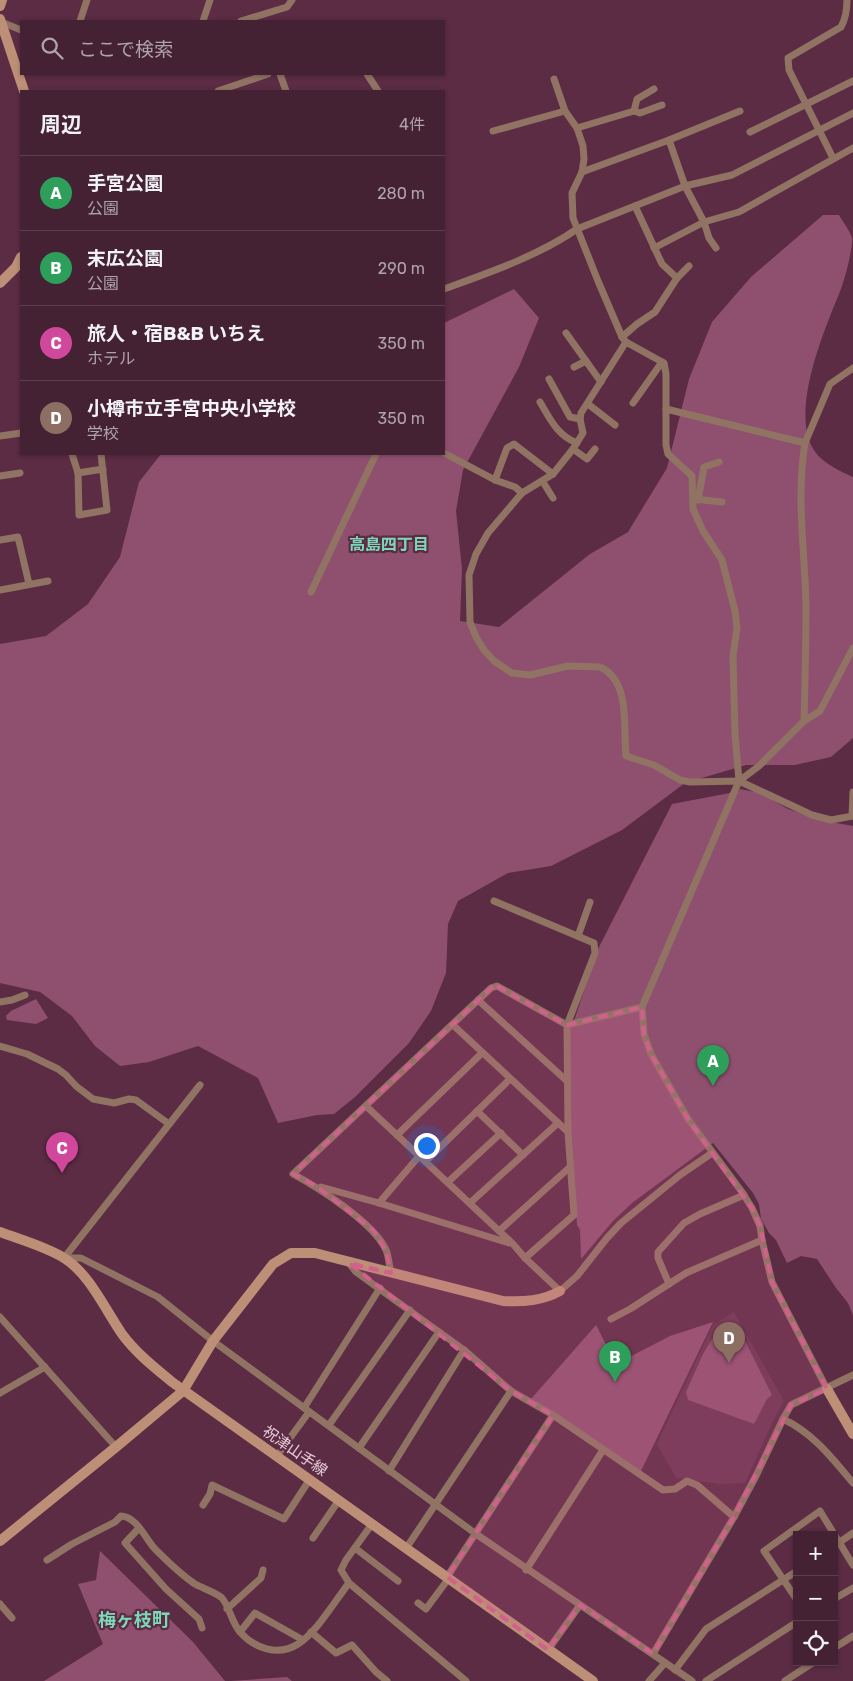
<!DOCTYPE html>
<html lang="ja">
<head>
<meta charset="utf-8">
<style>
  body { margin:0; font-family:Rubik,"Noto Sans JP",sans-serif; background:#4b293b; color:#f1f3f6 }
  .controls { position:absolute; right:15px; bottom:15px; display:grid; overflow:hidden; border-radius:0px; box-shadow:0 1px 4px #0004 }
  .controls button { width:45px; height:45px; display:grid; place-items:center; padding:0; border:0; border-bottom:1px solid #5c3e4e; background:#442133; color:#f1f3f6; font:25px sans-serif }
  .you { position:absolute; left:426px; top:1145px; width:18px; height:18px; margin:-12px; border:4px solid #fff; border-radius:50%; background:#1a73e8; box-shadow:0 0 0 8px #1a73e833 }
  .badge { display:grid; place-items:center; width:32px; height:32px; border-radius:50%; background:#ea580c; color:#fff; font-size:16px; font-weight:700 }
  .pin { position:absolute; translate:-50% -41px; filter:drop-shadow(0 1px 2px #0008) }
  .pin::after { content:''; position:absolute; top:26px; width:18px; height:15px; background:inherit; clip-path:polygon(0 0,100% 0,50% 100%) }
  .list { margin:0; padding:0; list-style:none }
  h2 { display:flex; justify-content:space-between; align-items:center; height:65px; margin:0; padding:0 20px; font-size:21px }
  h2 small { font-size:16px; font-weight:400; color:#afa3ac }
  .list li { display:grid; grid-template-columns:32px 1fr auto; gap:15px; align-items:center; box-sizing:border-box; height:75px; padding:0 20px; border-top:1px solid #5c3e4e }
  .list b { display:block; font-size:19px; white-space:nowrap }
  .list p { margin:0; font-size:16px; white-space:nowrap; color:#afa3ac }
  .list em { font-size:16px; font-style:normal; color:#afa3ac }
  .icon { flex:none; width:28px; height:28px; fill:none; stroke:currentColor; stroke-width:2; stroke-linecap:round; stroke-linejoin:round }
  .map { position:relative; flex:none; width:853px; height:1681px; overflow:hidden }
  .search { position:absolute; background:#442133; box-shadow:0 1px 4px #0004; left:20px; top:20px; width:425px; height:55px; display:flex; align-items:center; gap:12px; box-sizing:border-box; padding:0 18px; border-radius:0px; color:#afa3ac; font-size:19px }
  .panel { position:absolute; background:#442133; box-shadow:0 1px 4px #0004; left:20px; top:90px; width:425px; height:365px; border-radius:0px }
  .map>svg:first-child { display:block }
  .built { fill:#6a3550 }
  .green { fill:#8f506f }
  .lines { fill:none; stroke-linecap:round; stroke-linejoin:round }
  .street { stroke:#907363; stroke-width:7 }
  .secondary { stroke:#bd8f76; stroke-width:10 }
  .marked { fill:#d2608d; fill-opacity:0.2; stroke:#d2608d; stroke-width:4; stroke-dasharray:10 6; stroke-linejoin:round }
  .labels { text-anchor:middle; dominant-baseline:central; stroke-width:4.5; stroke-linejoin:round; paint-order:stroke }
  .street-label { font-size:15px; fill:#eaccd9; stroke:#5b2c44 }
  .neighbourhood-label { font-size:16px; font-weight:bold; fill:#7cd8b9; stroke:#5b2c44 }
  .quarter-label { font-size:18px; font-weight:bold; fill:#7cd8b9; stroke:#5b2c44 }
</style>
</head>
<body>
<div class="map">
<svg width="853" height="1681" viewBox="0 0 853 1681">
  <rect width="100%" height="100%" fill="#5b2c44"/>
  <!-- built -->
  <polygon class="built" points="734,1312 784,1401 773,1421 745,1483 721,1484 676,1478 657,1444 713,1325"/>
  <!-- green -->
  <g class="green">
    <path d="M 823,215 L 839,215 C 843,222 850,231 852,238 C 853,250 844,282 839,294 C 823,333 793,405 811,445 C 819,462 838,470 853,477 L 853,738 L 831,757 L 795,765 L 746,765 L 685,783 L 622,830 L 551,866 L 508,873 L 458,901 L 448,924 L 446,973 L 431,1011 L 409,1043 L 355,1097 L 334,1114 L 317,1115 L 278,1123 L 258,1078 L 198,1046 L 149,1062 L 120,1066 L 95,1046 L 72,1016 L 40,992 L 0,983 L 0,644 L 46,636 L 88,604 L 120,557 L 139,482 L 161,454 L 444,454 L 444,323 L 514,289 L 539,318 L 519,367 L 463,470 L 456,511 L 462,569 L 460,621 L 499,627 L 590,554 L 628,532 L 667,468 L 689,379 L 712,322 L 751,277 Z"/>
    <polygon points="740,789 760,793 788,809 820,820 853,826 853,1315 848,1303 836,1288 817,1259 801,1256 787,1263 776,1240 769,1233 761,1219 759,1204 753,1193 713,1143 632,1203 613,1221 581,1259 580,1230 577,1225 565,1056 571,1026 573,1024 598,949 672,804 735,792 738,792"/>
    <polygon points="36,999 48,1018 36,1024 7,1020 6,1016 11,1011"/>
    <polygon points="713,1322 641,1471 554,1412 531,1399 596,1325 616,1364 670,1336"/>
    <polygon points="736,1323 772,1395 767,1399 754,1424 688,1400 686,1392 703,1354 715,1334"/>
    <polygon points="100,1551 193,1642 225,1681 44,1681 103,1644 78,1584 96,1580"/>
    <polygon points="287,1677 292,1681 231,1681"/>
  </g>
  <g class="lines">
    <!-- street -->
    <g class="street">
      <polyline points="80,21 87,0"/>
      <polyline points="203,21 210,0"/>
      <polyline points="241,21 287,7 292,0"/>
      <polyline points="1,22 21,30"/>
      <polyline points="280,74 286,91"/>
      <polyline points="367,74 378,91"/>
      <polyline points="554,79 565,111 577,128 583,146 584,159 582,172 572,193 573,218 598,281 622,337 626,342 664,363 666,374 666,445 668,454 692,476 693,509 703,531 722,560 735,611 737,628 733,656 735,734 739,781 642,1007 644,1034 651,1054 688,1119 742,1192 752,1208 760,1226 762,1240 772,1282 827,1389"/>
      <polyline points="218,91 268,74"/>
      <polyline points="634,111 637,99 654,89"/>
      <polyline points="577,128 634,111 640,113 662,105"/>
      <polyline points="493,131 565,111"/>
      <polyline points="750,132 853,81"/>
      <polyline points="669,140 685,186 704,222 709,238 716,248"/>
      <path d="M 833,158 L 789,70 L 788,58 L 841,27 C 846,18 847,10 847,0"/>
      <polyline points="582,172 669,140 740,111"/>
      <polyline points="635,206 662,264 677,278"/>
      <polyline points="654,248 704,222 739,212 853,148"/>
      <path d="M 444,289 C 488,273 538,256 577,229 L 685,186 L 732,175 L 853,113"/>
      <polyline points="566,333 601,382"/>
      <polyline points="622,337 637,324 655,312 677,278 689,266"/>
      <path d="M 626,342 L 581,413 L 580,419 L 583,433 L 573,449 L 553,474 L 522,493 L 488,533 L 476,554 L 469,575 L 470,622 L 476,637 L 484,650 L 494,661 L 512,673 L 530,675 L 568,666 L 600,667 C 631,681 623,727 626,756 L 654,765 L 680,780 L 690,782 L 739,781 L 812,815 L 831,820 L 853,816"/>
      <polyline points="574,367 586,361"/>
      <polyline points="549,379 570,417 580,419"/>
      <path d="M 540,402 C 550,419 557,435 577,443"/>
      <polyline points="633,403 662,362"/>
      <polyline points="588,404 615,425"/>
      <polyline points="666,409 805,443"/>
      <polyline points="0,436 21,433"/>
      <polyline points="573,449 587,459 595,449"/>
      <polyline points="444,453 495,480 515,487 522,493"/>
      <polyline points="72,454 78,473 79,515 107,510 101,454"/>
      <polyline points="78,473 103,469"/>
      <polyline points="0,476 20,473"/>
      <polyline points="495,480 507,448 514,444 553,474"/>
      <polyline points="543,482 553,498"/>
      <polyline points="694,499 722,502"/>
      <polyline points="698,500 704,467 719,462"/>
      <polyline points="0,540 18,537 29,584"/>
      <polyline points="0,590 48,581"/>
      <polyline points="311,592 376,454"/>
      <path d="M 804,721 C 805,683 806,644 806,606 C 805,552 796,497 805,443 L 830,384 L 853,368"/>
      <polyline points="739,781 759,766 804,721 820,711 853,648"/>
      <polyline points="852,816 853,792"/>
      <polyline points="494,901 594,943 595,953 567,1025 568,1132 574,1215 525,1258"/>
      <polyline points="578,936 590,902"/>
      <polyline points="478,1000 568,1082"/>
      <polyline points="0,1002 12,1000 25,995"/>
      <polyline points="453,1025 568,1132"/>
      <polyline points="0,1046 27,1054 58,1069 66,1075 76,1086 93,1099 114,1103 129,1099 136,1100 169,1124"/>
      <polyline points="366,1106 513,1244 525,1258 560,1291 577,1276 607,1238 621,1223 680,1175 712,1153"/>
      <polyline points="477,1111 523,1155"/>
      <polyline points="397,1135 482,1053"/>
      <polyline points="426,1161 510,1079"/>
      <polyline points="448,1182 501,1133"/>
      <polyline points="321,1187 379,1203 509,1243"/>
      <polyline points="379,1203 420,1155"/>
      <polyline points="470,1203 558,1123"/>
      <polyline points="499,1231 570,1167"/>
      <polyline points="64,1258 81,1258 158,1297 213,1341 476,1534 692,1681"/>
      <polyline points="64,1258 200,1085"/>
      <polyline points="349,1263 356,1272 464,1350 511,1391 553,1415 663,1490 675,1489 687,1481 697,1485 734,1517"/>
      <path d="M 391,1273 C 389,1266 389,1257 386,1250 C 374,1223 319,1188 293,1174 L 491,988 L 497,986 L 567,1025 L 642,1007"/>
      <polyline points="669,1284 658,1258 658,1252 684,1223 700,1214 744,1195"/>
      <polyline points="0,1317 116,1447"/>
      <polyline points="611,1319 630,1309 686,1273 762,1240"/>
      <polyline points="0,1393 45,1367"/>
      <polyline points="304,1408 380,1288"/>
      <path d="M 783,1419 C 813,1433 832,1458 853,1483"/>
      <polyline points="329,1425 410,1310"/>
      <polyline points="359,1448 439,1332"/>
      <polyline points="276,1457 309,1412"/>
      <polyline points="389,1471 464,1350"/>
      <polyline points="203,1505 210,1494 212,1485 284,1519 310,1479"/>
      <polyline points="372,1524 346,1560 341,1570 349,1583 466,1681"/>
      <polyline points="139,1528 125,1543 166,1589 199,1619 202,1628"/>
      <polyline points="313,1538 339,1500"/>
      <polyline points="834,1546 853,1533"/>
      <polyline points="407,1547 511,1391"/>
      <polyline points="355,1548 398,1581"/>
      <path d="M 47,1560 L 72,1544 L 115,1522 L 121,1516 C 137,1517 145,1538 155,1549 C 168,1562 180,1574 195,1584 C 202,1588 217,1593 222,1598 C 229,1606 232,1623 240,1632 C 254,1648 278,1657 298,1644 C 316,1633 335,1601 349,1583"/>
      <polyline points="526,1570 603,1450"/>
      <polyline points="447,1577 553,1415"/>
      <polyline points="834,1599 853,1588"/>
      <polyline points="797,1600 764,1551 820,1511 853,1565"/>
      <polyline points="418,1603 426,1609 449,1578"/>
      <polyline points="0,1604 12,1618"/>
      <polyline points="227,1609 261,1578 263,1570"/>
      <polyline points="240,1632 255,1613 303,1640"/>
      <polyline points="311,1632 336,1653 352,1645 376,1672 387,1681"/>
      <polyline points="834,1648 853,1636"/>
      <polyline points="548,1650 580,1605"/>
      <polyline points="653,1654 734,1517 756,1476 783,1419 791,1405 853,1375"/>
      <polyline points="675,1670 706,1629 797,1571"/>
      <polyline points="649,1681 665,1663"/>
      <polyline points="706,1681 797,1622"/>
      <polyline points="785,1681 814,1662"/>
    </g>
    <!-- secondary -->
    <g class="secondary">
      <polyline points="0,6 2,0"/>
      <polyline points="0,19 24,91"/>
      <polyline points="0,283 16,267 21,257"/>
      <path d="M 0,1232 C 21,1240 44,1246 64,1258 C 89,1273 106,1311 122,1334 C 136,1353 154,1367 172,1382 L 593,1681"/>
      <polyline points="827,1389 853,1434"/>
      <path d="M 0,1541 L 116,1447 L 183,1391 L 213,1341 L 273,1264 L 291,1253 L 315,1253 L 503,1301 C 524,1302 542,1301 560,1291"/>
    </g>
  </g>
  <!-- marked area -->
  <path class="marked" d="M 497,986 L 567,1025 L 642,1007 L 644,1034 L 651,1054 L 688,1119 L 752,1208 L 760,1226 L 772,1282 L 827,1389 L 791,1405 L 734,1517 L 653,1654 L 580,1605 L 548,1650 L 447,1577 L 553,1415 L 511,1391 L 349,1263 L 391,1273 L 386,1251 L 373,1230 L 316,1186 L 293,1174 L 491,988 Z"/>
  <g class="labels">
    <!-- street labels -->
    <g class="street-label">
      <text transform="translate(295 1451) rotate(35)">祝津山手線</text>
    </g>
    <!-- neighbourhood labels -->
    <g class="neighbourhood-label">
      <text x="389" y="544">高島四丁目</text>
    </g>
    <!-- quarter labels -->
    <g class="quarter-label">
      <text x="134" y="1620">梅ヶ枝町</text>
    </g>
  </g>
</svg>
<div class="controls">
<button>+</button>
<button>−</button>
<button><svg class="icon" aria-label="locate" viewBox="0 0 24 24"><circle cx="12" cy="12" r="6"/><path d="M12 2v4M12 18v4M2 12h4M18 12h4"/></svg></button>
</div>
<div class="you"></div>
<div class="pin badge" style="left:713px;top:1086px;background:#2e9e5b">A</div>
<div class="pin badge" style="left:615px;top:1382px;background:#2e9e5b">B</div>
<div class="pin badge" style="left:62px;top:1173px;background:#d1479c">C</div>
<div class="pin badge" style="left:729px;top:1363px;background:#8d6e63">D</div>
<div class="search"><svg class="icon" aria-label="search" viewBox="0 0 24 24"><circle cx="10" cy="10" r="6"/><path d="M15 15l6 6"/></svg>ここで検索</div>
<section class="panel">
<h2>周辺<small>4件</small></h2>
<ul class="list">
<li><span class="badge" style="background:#2e9e5b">A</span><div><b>手宮公園</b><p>公園</p></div><em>280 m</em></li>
<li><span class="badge" style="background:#2e9e5b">B</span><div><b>末広公園</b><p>公園</p></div><em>290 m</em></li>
<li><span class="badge" style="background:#d1479c">C</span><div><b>旅人・宿B&amp;B いちえ</b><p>ホテル</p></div><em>350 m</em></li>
<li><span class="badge" style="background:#8d6e63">D</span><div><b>小樽市立手宮中央小学校</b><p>学校</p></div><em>350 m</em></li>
</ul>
</section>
</div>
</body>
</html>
